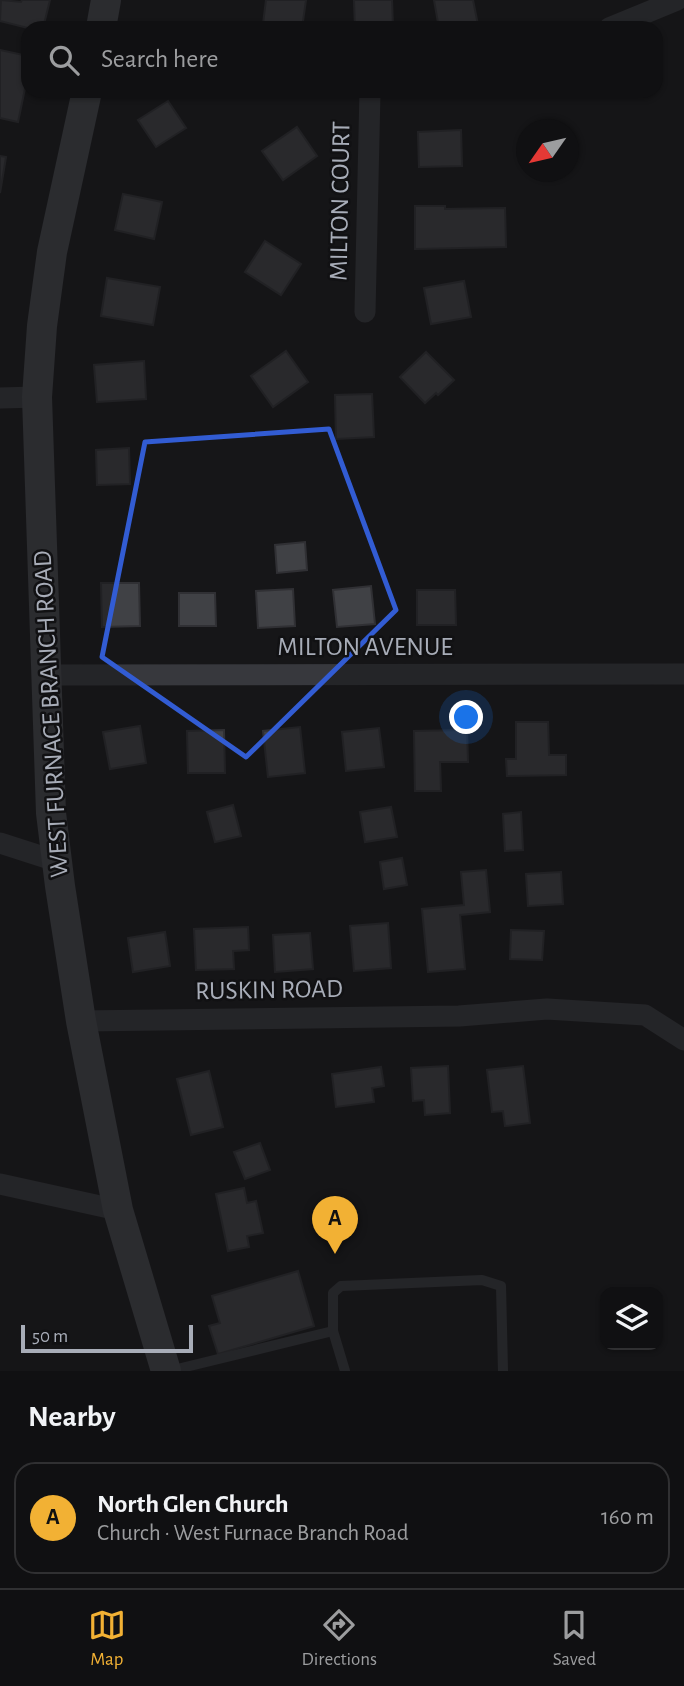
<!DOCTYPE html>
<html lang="en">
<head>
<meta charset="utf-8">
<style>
  body { margin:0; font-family:"Alegreya Sans",sans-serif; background:#1e1e20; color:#f1f3f6 }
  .controls { position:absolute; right:21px; bottom:21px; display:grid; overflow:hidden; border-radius:14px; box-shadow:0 2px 5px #0004 }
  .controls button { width:63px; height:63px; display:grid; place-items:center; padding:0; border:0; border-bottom:2px solid #303032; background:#101012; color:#f1f3f6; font:35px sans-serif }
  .compass { position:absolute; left:516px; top:119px; width:63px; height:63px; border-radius:50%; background:#101012; box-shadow:0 2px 5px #0004; rotate:236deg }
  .scale { position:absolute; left:21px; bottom:18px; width:172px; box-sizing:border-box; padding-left:7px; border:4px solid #a8adb8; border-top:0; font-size:19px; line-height:24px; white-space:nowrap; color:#a8adb8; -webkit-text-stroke:5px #111113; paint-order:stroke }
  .you { position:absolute; left:467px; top:718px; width:24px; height:24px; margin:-18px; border:5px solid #fff; border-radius:50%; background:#1a73e8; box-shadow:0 0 0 10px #1a73e833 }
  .badge { display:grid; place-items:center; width:46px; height:46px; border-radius:50%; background:#f2b134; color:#111; font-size:23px; font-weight:700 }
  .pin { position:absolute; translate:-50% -58px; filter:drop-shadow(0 2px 4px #0008) }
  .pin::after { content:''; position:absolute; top:37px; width:24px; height:21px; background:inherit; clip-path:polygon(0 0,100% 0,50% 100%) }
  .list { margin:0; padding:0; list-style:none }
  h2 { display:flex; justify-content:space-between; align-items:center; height:91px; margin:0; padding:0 28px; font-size:30px }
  h2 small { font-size:23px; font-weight:400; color:#9c9d9f }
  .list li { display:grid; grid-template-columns:46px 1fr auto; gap:21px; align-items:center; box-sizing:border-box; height:112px; margin:0 14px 14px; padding:0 14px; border:2px solid #303032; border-radius:21px }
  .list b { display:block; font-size:26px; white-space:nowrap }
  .list p { margin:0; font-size:23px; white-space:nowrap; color:#9c9d9f }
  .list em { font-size:23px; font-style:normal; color:#9c9d9f }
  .icon { flex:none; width:38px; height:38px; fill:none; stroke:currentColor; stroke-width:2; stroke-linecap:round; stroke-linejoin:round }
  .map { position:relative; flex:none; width:684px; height:1371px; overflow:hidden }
  .search { position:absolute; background:#101012; box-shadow:0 2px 5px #0004; left:21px; right:21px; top:21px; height:77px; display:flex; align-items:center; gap:18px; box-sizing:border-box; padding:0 24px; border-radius:21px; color:#9c9d9f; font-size:26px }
  .sheet { height:217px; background:#101012 }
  nav { display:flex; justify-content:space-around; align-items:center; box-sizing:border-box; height:98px; border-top:2px solid #303032; background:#101012; font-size:19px; color:#9c9d9f }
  nav a { display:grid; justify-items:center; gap:4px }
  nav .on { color:#f2b134 }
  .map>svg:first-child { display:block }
  .building { fill:#404145; stroke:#303034; stroke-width:2 }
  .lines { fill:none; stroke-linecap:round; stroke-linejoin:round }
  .lane { stroke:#37383d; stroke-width:10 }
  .street { stroke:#37383d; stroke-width:21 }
  .secondary { stroke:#45474d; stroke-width:30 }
  .marked { fill:none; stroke:#325cd3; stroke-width:5; stroke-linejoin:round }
  .labels { text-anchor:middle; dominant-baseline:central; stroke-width:5; stroke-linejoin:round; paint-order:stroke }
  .street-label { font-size:26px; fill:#a8adb8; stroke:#111113 }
</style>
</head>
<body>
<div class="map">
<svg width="684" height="1371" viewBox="0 0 684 1371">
  <rect width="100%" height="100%" fill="#161618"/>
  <!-- building -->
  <g class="building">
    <polygon points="1,0 21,2 22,0 50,0 43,28 28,28 0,21"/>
    <polygon points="266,0 306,0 302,28 263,24"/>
    <polygon points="354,0 392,0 393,28 355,28"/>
    <polygon points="434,0 473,0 478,25 460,28 439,28"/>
    <polygon points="0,50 28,56 28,74 18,122 0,118"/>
    <polygon points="168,101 186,128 156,147 138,120"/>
    <polygon points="297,127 317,156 283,180 262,151"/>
    <polygon points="461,130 462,166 419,167 418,132"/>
    <polygon points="0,156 6,157 0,193"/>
    <polygon points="123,194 162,202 154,239 115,230"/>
    <polygon points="415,206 445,206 445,209 505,208 506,247 415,249"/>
    <polygon points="265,241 301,264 281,295 245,272"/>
    <polygon points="107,278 160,287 153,325 101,316"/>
    <polygon points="464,281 471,317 431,324 424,288"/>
    <polygon points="286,351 308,382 273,407 251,376"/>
    <polygon points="426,352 454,380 438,395 436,393 425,403 400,377"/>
    <polygon points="144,361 146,399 97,402 94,365"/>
    <polygon points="372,394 374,437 336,439 335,395"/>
    <polygon points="129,448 130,484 97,485 96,450"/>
    <polygon points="305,542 307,570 277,573 275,545"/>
    <polygon points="101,583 139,583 140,626 102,627"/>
    <polygon points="371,586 375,624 337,627 333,590"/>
    <polygon points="293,589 295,626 258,628 256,591"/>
    <polygon points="417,590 455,590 456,625 417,625"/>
    <polygon points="179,593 215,593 216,626 179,626"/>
    <polygon points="516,722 548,722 549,755 566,755 566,775 507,776 506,759 516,759"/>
    <polygon points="140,726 146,763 110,769 103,732"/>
    <polygon points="300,727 305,773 268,777 263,731"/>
    <polygon points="379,728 384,767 346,771 342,732"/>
    <polygon points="224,730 225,773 188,773 187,731"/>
    <polygon points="467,730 468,762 440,762 441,791 415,791 414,731"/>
    <polygon points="233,805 241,836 215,842 207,812"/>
    <polygon points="391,807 397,837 365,842 360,812"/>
    <polygon points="521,812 523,850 505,851 503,814"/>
    <polygon points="402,858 407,885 384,889 380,862"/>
    <polygon points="486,870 490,912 460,915 465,969 428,972 422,909 464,905 461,872"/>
    <polygon points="561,872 563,904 528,906 526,874"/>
    <polygon points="388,923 391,968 354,971 350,926"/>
    <polygon points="248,927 249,950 233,951 234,969 196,970 194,929"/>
    <polygon points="511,930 544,931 542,960 510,959"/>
    <polygon points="165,932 170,966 133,972 128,938"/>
    <polygon points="310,933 313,969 275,972 273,935"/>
    <polygon points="448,1066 450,1113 425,1115 424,1100 413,1101 411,1068"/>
    <polygon points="523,1066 530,1123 505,1126 503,1111 492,1112 487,1070"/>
    <polygon points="381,1067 384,1086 372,1088 374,1102 336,1107 332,1074"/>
    <polygon points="209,1071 223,1127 191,1135 177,1079"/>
    <polygon points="260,1143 270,1170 245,1179 234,1152"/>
    <polygon points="244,1188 247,1203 256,1201 263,1233 247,1236 249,1247 228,1251 216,1194"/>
    <polygon points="298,1271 314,1326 218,1354 209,1326 220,1323 212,1296"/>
  </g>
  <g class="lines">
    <!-- lane -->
    <g class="lane">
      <polyline points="169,1371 333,1331"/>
      <polyline points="345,1371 333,1331 333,1293 341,1286 482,1280 501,1286 503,1371"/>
    </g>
    <!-- street -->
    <g class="street">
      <polyline points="609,28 677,0"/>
      <polyline points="365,312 370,91"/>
      <polyline points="0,398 37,397"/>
      <polyline points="46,675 684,674"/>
      <polyline points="0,843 56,861"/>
      <polyline points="81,1021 459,1016 547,1009 645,1015 684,1040"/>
      <polyline points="0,1184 118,1210"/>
    </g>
    <!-- secondary -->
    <g class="secondary">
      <polyline points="101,28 106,0"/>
      <polyline points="87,91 52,252 42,326 37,397 51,813 60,886 81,1021 118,1210 166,1371"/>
    </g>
  </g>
  <!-- marked area -->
  <path d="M0 0H684V1371H0ZM 329,429 L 396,610 L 246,757 L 102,657 L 145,442 Z" fill="#161618" fill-opacity=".55" fill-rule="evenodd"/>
  <path class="marked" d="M 329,429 L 396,610 L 246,757 L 102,657 L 145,442 Z"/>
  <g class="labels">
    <!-- street labels -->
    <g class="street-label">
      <text transform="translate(340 201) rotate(-89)">MILTON COURT</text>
      <text x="365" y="647">MILTON AVENUE</text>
      <text transform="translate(51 714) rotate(-93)">WEST FURNACE BRANCH ROAD</text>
      <text transform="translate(269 990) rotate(-1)">RUSKIN ROAD</text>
    </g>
  </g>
</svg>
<div class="controls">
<button><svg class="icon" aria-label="layers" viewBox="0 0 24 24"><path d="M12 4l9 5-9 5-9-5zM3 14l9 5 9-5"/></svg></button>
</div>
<svg class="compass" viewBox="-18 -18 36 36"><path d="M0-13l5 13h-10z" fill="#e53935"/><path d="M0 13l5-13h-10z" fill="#9c9d9f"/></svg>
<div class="scale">50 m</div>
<div class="you"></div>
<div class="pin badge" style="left:335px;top:1254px">A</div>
<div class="search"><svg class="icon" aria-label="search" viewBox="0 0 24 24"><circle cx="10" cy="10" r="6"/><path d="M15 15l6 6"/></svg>Search here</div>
</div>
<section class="sheet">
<h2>Nearby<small></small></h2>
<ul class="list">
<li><span class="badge">A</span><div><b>North Glen Church</b><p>Church · West Furnace Branch Road</p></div><em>160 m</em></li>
</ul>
</section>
<nav>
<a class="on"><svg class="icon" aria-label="map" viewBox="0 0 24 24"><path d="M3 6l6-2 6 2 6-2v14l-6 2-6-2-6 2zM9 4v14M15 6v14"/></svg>Map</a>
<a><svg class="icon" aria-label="directions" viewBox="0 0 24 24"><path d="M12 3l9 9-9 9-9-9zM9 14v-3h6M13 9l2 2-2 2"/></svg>Directions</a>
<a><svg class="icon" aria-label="saved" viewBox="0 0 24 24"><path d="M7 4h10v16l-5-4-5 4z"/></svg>Saved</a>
</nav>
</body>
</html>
